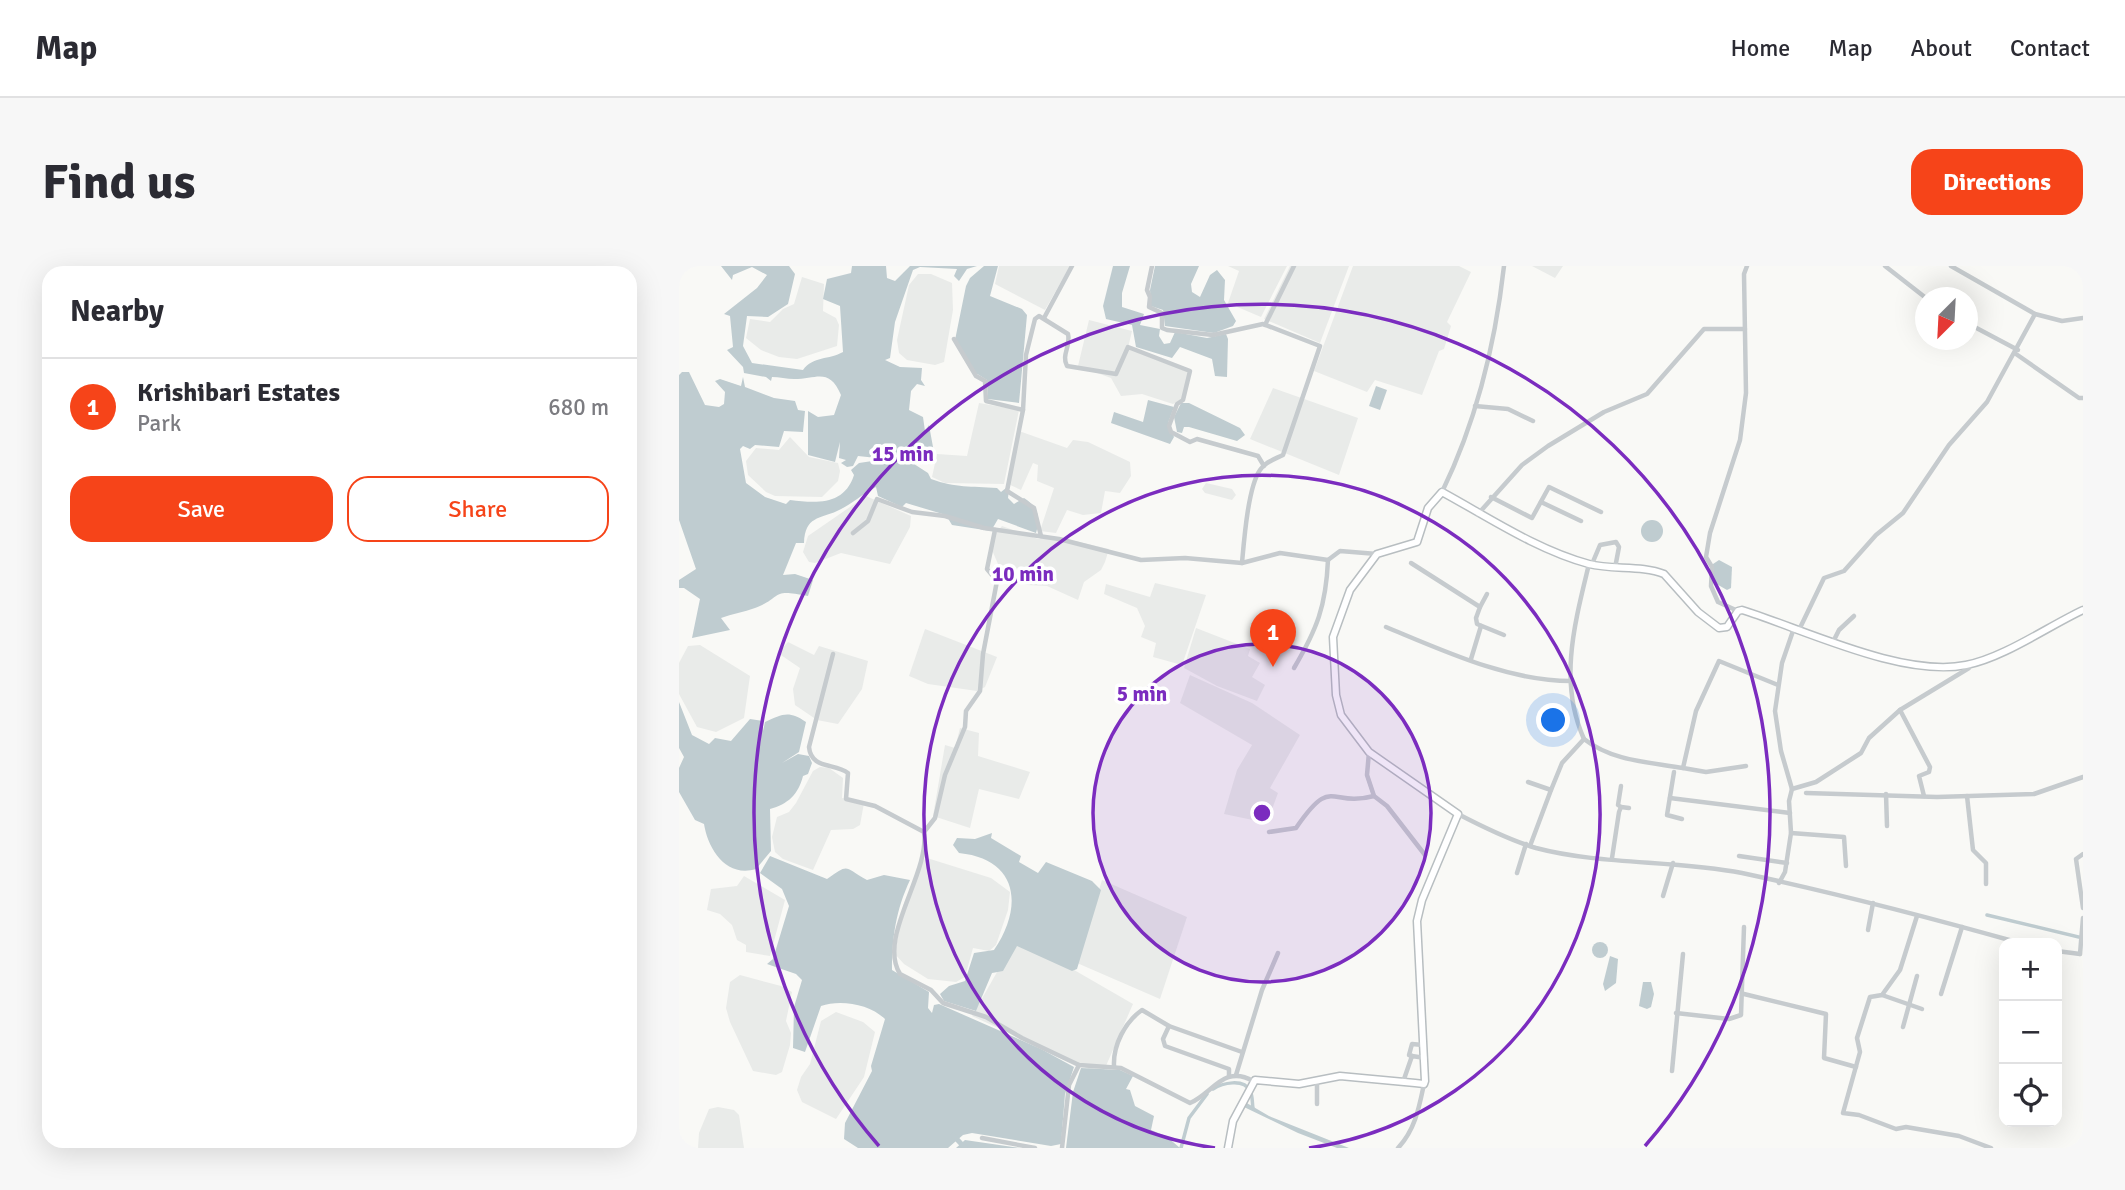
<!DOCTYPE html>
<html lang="en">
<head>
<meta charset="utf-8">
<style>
  body { margin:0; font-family:Signika,sans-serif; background:#f7f7f7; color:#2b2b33 }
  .controls { position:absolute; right:21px; bottom:21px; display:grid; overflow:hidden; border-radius:14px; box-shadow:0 7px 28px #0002 }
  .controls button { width:63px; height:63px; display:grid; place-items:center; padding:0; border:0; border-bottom:2px solid #e1e1e2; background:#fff; color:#2b2b33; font:35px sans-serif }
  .compass { position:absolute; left:1236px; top:21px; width:63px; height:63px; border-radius:50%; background:#fff; box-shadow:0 7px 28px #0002; rotate:204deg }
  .you { position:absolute; left:875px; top:455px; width:24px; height:24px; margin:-18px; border:5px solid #fff; border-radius:50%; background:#1a73e8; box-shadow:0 0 0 10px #1a73e833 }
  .badge { display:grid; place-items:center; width:46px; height:46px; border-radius:50%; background:#f64419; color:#fff; font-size:23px; font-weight:700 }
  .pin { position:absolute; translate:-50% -58px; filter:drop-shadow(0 2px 4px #0008) }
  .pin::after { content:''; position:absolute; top:37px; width:24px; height:21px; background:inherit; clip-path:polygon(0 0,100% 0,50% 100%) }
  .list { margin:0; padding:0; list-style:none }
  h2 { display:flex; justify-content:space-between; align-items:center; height:91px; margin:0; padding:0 28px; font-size:30px }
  h2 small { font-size:23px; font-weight:400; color:#7c7c81 }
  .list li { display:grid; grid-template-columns:46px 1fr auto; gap:21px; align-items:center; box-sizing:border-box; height:98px; padding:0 28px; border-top:2px solid #e1e1e2 }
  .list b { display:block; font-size:26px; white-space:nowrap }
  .list p { margin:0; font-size:23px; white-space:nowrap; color:#7c7c81 }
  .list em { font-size:23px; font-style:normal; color:#7c7c81 }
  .actions { display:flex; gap:14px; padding:21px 28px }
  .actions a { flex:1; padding:16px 0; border:2px solid #f64419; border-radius:21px; text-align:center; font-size:24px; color:#f64419 }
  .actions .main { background:#f64419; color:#fff }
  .icon { flex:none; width:38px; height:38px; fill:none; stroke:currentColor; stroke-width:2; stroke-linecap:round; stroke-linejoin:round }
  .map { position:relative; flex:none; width:1404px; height:882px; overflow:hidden; border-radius:21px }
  header { display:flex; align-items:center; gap:42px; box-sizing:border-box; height:98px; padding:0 35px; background:#fff; border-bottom:2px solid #e1e1e2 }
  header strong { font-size:33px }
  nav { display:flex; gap:38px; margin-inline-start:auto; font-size:24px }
  .intro { display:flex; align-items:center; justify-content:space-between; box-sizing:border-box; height:168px; padding:0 42px }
  h1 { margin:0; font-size:49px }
  .button { padding:18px 32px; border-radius:21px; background:#f64419; color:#fff; font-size:24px; font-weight:700 }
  main { display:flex; gap:42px; padding:0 42px }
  aside { flex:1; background:#fff; border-radius:21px; box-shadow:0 7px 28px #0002 }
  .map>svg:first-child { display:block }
  .built { fill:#e9ebe9 }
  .water { fill:#bfccd0 }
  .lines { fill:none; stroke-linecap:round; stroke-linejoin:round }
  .canal { stroke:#bfccd0; stroke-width:3.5 }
  .river { stroke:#bfccd0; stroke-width:5 }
  .major-casing { stroke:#b8bec1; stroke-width:9 }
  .minor { stroke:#c6cbce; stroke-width:4.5 }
  .major { stroke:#fff; stroke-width:6 }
  .ring { fill:none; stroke:#7b2cbf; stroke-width:3.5 }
  .centre { fill:#7b2cbf; stroke:#fff; stroke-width:3.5 }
  .ring-label { font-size:21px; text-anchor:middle; font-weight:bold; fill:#7b2cbf; stroke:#fff; stroke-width:7; stroke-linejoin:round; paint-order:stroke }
</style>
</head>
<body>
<header>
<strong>Map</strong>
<nav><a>Home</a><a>Map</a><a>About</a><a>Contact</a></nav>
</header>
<div class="intro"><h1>Find us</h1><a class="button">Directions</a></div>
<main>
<aside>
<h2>Nearby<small></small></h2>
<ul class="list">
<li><span class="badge">1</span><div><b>Krishibari Estates</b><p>Park</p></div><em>680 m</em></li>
</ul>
<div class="actions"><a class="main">Save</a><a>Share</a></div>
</aside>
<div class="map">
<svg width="1404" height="882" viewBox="0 0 1404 882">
  <rect width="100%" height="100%" fill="#f9f9f6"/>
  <!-- built -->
  <g class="built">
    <polygon points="320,0 391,0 366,44 316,18"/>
    <polygon points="549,0 608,0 582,51 549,37 560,5"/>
    <polygon points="611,0 670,0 641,77 585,53"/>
    <polygon points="674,0 780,0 792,6 768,56 772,60 765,83 760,85 743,129 696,114 688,126 635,105"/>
    <polygon points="853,0 884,0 876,12"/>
    <polygon points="239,8 252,8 273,17 274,44 265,96 256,99 228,94 220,87 218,74 230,19"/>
    <polygon points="123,11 145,18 144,45 157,52 160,59 158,80 118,93 100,91 82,84 67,72 71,53 91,56 104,43 115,38"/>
    <polygon points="410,54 453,65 449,82 509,106 503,133 494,138 463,128 442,130 432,112 399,100"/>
    <polygon points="594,122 679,152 660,209 571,173"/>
    <polygon points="300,137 340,144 325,218 266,217 253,211 258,188 288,190"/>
    <polygon points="340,165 388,182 394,174 409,176 451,196 452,210 441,227 426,225 422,247 404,249 388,244 377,267 361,265 375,222 358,215 359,199 354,197 342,224 329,218"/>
    <polygon points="111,171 130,191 159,197 161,205 159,215 143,231 96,230 87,226 69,209 67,195 77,182 100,184"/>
    <polygon points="527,217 553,223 557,229 553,234 526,227 523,223"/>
    <polygon points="187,230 232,250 231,261 211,298 162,287 136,297 130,296 124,286 129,270"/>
    <polygon points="323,260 359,273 379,271 430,283 426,296 422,304 405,316 399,334 368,320 348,319 322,305 313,284 314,271"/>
    <polygon points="476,317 527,329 503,399 474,391 477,377 462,371 466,360 458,342 425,328 427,318 471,331"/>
    <polygon points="517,362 571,383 569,390 581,397 573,411 586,419 578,435 538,420 505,402"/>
    <polygon points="246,363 318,391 306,421 298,425 249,418 230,410"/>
    <polygon points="109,376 135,389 140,380 189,395 183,423 159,458 138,454 116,439 114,423 121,402 99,387"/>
    <polygon points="21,379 71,410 65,452 37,466 18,461 0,428 0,397 9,380"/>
    <polygon points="511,409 573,437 621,469 591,522 599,527 588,557 545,548 558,504 573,479 501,437"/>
    <polygon points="281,462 300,467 299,490 351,506 340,533 300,523 291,562 254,550 266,479 276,482"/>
    <polygon points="141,501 150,502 164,512 163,532 185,537 181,559 174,563 152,564 134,604 104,593 96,586 93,571 98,551 110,546 117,537 134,505"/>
    <polygon points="248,592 312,612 331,626 329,644 317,679 310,685 294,682 286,711 277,716 249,713 225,698 216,688 224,640 242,596"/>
    <polygon points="65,610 106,634 91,690 67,686 67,679 58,674 53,659 41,648 28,644 32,623 58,620"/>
    <polygon points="423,614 508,651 481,733 398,697"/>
    <polygon points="338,671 454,738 423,809 293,750"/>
    <polygon points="61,709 102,720 113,726 107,755 112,767 111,779 103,806 97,809 74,805 51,756 47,742 51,716"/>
    <polygon points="157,746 184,756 196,766 185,811 157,853 123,836 118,824 122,811 131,798 142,755"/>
    <polygon points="39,841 55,844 60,849 65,882 19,882 20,867 30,843"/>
  </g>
  <!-- water -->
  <g class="water">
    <path d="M 42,0 L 110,0 L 116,8 L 109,38 L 89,51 L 68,50 L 64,80 L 73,97 L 124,104 C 134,90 150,94 164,86 L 161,40 L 144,33 L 148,13 L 172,7 L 173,0 L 207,0 L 208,12 L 216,15 L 231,0 L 298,0 L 288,3 L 280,15 L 275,10 L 278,3 L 241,1 L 234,4 L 216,56 L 211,92 L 206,94 L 221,101 L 243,102 L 242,114 L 246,120 L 238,118 L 232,125 L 230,144 L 244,151 L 246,165 L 250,159 L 254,181 L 252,184 L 239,179 L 235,198 L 249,207 L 252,213 C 277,222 292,220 318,222 L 322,226 L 327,222 L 330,224 L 329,232 L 335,238 L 345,232 C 359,241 362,251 357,267 L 319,253 L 312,265 L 273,259 L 267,249 L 227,237 L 223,241 L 199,230 L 197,221 C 183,228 172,239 158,245 C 141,253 126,250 125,277 L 117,277 L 104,309 L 116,308 L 134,314 L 129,330 C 90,322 105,331 76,342 C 65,346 53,348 42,352 L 51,364 L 13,372 L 21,333 L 5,322 L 0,322 L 0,314 L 17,303 L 0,254 L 0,109 L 3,106 L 10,106 L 26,139 L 40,141 L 45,138 L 46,126 L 36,115 L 41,113 L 62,120 L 64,111 L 66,121 L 95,132 L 116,135 L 119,144 L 126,145 L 124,166 L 105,165 L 100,181 L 76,179 L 71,183 L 64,180 L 61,183 L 67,217 L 86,231 L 107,238 L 111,234 C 137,237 165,240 175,209 L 172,204 L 180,197 L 207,193 L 179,190 L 174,200 L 168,201 L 162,197 L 167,194 L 160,192 L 161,176 L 156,196 L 129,189 L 129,145 L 139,151 L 155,149 L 162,129 C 150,101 138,113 115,113 C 108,113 100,111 93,111 L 92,115 L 87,111 L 65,107 L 64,101 L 48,84 L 54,81 L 51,50 L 45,48 L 78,22 L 88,9 L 73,1 L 54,9 L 53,14 Z"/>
    <polygon points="305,0 319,0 311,30 343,43 348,49 340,137 309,133 308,114 295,106 276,74 287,20 291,12"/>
    <polygon points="434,0 451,0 443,27 443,41 465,48 461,59 481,63 480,70 485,78 491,77 496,66 528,72 547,68 549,73 548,111 536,110 533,93 501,81 493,92 457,81 453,59 427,53 424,40"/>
    <polygon points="476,0 520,0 512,18 513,26 521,31 531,9 538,4 546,14 545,34 557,55 554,60 535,67 486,60 484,44 472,40 471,24"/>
    <polygon points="697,120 708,124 701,144 690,140"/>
    <polygon points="469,134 495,141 489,157 495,171 491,178 432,157 435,146 464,156"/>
    <polygon points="502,137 510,137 561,162 566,169 558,175 510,161 505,161 503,167 498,166 495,151"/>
    <circle cx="973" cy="265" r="11"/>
    <polygon points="1040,294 1053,301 1052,322 1048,324 1034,316 1034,298"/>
    <path d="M 0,436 L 13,469 L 30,478 L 36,472 L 52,475 L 71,453 L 84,455 L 84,465 L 86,456 C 103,448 110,444 127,456 L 120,486 L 103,497 L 119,488 L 130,490 L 133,497 L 129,508 L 124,510 C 119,529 109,538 91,543 L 92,585 L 77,603 C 47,612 29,583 25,558 L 16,554 L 0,526 L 0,502 L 5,491 L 0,482 Z"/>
    <path d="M 313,567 L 312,572 L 342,590 L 340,596 L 359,607 L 367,596 L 413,615 L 422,624 L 398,703 L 393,705 L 338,680 L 324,705 L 313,707 L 297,745 L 265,735 L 261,728 L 270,720 L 286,715 L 295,687 L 315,684 C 345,640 339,593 280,587 L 274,579 L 278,572 L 296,573 Z"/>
    <path d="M 91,590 L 148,613 C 171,597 164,601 188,614 L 205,609 L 231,614 C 217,644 213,671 213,704 L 250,726 L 249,742 L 253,747 L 255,739 L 260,738 L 362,783 L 395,801 L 386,828 L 382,878 L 372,880 L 293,867 L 284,869 L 269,882 L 179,882 L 165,873 L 166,857 L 193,805 L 192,800 L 206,753 C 191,738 161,733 142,740 L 126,786 L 114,782 L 115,741 L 123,714 L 117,708 L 88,698 L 94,693 L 110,640 L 103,623 L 81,607 Z"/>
    <circle cx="921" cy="684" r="8"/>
    <polygon points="931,690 939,693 937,717 926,725 924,718"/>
    <polygon points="964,716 972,716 975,728 972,741 968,743 960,740"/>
    <polygon points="402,802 441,804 454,810 447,823 451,824 456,840 475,850 472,864 487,870 501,882 387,882 394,826"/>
    <polygon points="566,836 590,850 670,882 658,882 619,867 565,841"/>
    <polygon points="286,874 341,882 277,882"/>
  </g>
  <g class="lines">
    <!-- canal -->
    <g class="canal">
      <polyline points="1308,649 1404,672"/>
      <path d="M 534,823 C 543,817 565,812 571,825 C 574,830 573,838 574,842"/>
      <polyline points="502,882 510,852 528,828"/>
    </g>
    <!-- river -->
    <polyline class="river" points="274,869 286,882"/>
    <!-- major casing -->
    <g class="major-casing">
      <path id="major" d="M 549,882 L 554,855 L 576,814 L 620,818 L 661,810 L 736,817 L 745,818 L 746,815 L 738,655 L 743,634 L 779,548 L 690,486 L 662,449 L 657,429 L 654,371 L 671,324 L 698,288 L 738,276 L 749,242 L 763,226 C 809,251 858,284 910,298 C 934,304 963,299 985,308 L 1019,346 L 1040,362 L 1048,361 L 1059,345 L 1063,344 C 1124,363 1224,412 1287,399 C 1324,392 1368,361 1404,344"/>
    </g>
    <!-- minor -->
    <g class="minor">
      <polyline points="1206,0 1247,32"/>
      <polyline points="1272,0 1356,48 1383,55 1404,52"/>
      <polyline points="365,52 393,0"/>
      <polyline points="1288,57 1339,84"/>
      <polyline points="586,59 615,0"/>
      <polyline points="275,73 297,110 306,115 307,135 344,144 328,225 355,242 362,270"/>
      <polyline points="1337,88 1400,132 1404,132"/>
      <polyline points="796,140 829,143 854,155"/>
      <path d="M 344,144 L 347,89 L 356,53 L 360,50 L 389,68 C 392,80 382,89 388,100 L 437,108 L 449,81 L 511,105 L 504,134 L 498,138 L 490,160 L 492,166 L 511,176 L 518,173 L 579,190 L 585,200"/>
      <path d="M 763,226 C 798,154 816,80 825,0"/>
      <polyline points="812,231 853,252 870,221 922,246"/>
      <polyline points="862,236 902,255"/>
      <polyline points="799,248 843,199 869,180 925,146 968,128 1025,63 1066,63"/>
      <path d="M 174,267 L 189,255 L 198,233 L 233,246 L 266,250 L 305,262 L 380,273 L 462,294 L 506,292 L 563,297 C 565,275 569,221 581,204 C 586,196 596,193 604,189 L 641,80 L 584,58 L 534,69 L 488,64 L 483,62 L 483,47 L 470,41 L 471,31 L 468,24 L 473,0"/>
      <polyline points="563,297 601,287 649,294 661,285 698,288"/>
      <polyline points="732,297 801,341 797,352 798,358 825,369"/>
      <polyline points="913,298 921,279 937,276 940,281 936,302"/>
      <polyline points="801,341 808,328"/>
      <polyline points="1059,345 1039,336 1032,320 1033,301 1027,291 1031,267 1061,174 1067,127 1065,8 1068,0"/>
      <path d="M 707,361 C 765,385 829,415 892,415"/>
      <polyline points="1120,364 1145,312 1165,305 1197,269 1224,247 1270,179 1308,136 1356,48"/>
      <polyline points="1154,376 1160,364 1175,350"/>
      <path d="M 154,388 L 130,481 C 132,503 155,497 169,507 L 167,533 L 196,540 L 245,566 C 251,608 198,671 221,708 L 252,724 L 264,737 L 307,751 L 343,772 L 400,799 L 442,802 L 511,837 C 533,828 545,798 574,815"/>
      <polyline points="792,393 802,360"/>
      <path d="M 615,402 C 638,363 647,340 649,294"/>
      <polyline points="1221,444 1290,402 1290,399"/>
      <path d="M 905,473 C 933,495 969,496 1004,502"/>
      <polyline points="690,486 688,509 695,530 708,540 746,589"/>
      <polyline points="1067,500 1027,506 1004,502 1017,445 1040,395 1099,419"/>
      <polyline points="995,506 988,549 1003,553"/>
      <polyline points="849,516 872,524 851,580"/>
      <polyline points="942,520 939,539 942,541"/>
      <polyline points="1113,523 1137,516 1182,487 1190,472 1221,444 1251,501 1250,506 1240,510 1245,530"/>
      <path d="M 872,524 L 883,497 L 905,473 C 879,416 896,356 910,298"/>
      <polyline points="1127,527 1258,531 1355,528 1404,511"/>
      <polyline points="1207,528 1208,560"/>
      <polyline points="1288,530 1294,584 1307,597 1307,618"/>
      <polyline points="991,532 1111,547"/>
      <path d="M 779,548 C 804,561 830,574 857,582 C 921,599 996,594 1063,607 C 1156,627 1249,651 1341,677"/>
      <polyline points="245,566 256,552 266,509 286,461 287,445 301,425 304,388 318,315 308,303 316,264"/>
      <path d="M 590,566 L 617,562 C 654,508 650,542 695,530"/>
      <polyline points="1112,567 1165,571 1167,600"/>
      <polyline points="1404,588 1397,593 1404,642"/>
      <polyline points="1060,590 1108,597"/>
      <polyline points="933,592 940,546 942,541 950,542"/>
      <polyline points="838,607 847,578"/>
      <polyline points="1100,617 1106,606 1112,567 1110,535 1113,523 1102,485 1096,445 1103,397 1115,362"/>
      <polyline points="984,630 994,597"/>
      <polyline points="1238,650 1221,704 1203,729 1191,731 1178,772 1181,786 1164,847 1180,849 1217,863 1227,861 1280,870 1312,882"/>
      <polyline points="1189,664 1194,637"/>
      <polyline points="1378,685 1401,688"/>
      <polyline points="1401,688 1404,652"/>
      <polyline points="1065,728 1147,748 1145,792 1177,801"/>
      <polyline points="1262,728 1283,661"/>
      <polyline points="1203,729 1243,743"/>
      <polyline points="997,747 1050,753 1062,749 1065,661"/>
      <polyline points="490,760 484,773 486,780 550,803 550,810"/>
      <polyline points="1224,761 1238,710"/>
      <polyline points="733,790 730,789 733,778 744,779"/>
      <path d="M 435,800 C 434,779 446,756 463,744 L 490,760 L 563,786"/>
      <polyline points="993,805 1004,688"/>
      <polyline points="557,809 583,724 599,687"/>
      <polyline points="724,816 733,790 746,792"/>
      <polyline points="638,838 638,815"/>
      <polyline points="303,872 356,882"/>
      <polyline points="383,882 390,819 400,799"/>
      <path d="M 719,882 C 736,864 740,842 745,818"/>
    </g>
    <!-- major -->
    <use href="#major" class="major"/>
  </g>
  <!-- distance rings -->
  <circle cx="583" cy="547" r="169" fill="#7b2cbf" fill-opacity=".12"/>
  <g class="ring">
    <circle cx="583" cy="547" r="169"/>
    <path d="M536 882A338 338 0 1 1 630 882"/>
    <path d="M200 880A508 508 0 1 1 966 880"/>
  </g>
  <circle cx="583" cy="547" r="10" class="centre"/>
  <g class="ring-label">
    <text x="224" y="195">15 min</text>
    <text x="344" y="315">10 min</text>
    <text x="463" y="435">5 min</text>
  </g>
</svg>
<div class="controls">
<button>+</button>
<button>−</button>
<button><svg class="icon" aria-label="locate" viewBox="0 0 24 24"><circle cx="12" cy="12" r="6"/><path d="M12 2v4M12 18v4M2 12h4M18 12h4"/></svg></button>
</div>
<svg class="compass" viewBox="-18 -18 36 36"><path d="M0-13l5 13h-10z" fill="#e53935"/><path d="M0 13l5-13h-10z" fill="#7c7c81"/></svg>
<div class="you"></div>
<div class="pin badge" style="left:594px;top:401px">1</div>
</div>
</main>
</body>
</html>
